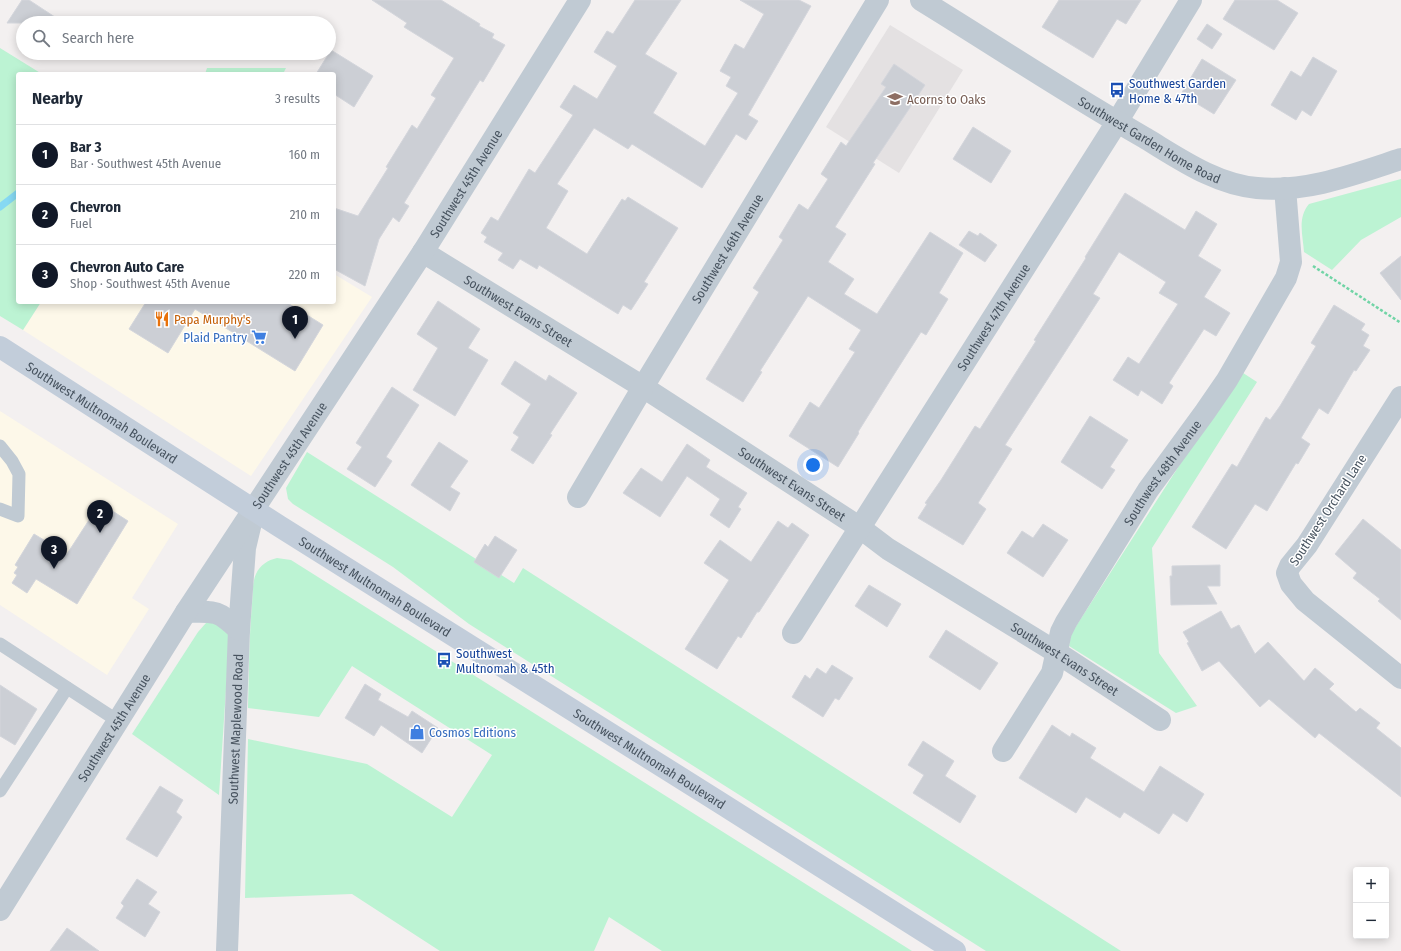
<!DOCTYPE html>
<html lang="en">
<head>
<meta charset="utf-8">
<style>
  body { margin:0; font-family:"Fira Sans Condensed",sans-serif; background:#f6f6f7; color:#1f2937 }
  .controls { position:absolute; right:12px; bottom:12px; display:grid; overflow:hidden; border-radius:4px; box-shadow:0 2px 10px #0003 }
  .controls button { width:36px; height:36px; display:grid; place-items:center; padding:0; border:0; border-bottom:1px solid #e0e1e3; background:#fff; color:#1f2937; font:20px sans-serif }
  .you { position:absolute; left:813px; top:465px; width:14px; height:14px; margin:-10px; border:3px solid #fff; border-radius:50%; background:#1a73e8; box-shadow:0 0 0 6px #1a73e833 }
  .badge { display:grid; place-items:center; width:26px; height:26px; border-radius:50%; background:#111827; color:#fff; font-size:13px; font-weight:700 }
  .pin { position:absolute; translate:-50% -33px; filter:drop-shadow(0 1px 2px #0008) }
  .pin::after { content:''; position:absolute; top:21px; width:14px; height:12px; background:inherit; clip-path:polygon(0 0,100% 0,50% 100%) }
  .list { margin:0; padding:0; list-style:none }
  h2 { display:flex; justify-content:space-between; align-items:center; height:52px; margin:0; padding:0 16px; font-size:17px }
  h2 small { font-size:13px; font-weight:400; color:#747a83 }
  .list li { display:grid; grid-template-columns:26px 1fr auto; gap:12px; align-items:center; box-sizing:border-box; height:60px; padding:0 16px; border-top:1px solid #e0e1e3 }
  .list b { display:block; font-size:15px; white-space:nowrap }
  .list p { margin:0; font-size:13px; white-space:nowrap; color:#747a83 }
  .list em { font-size:13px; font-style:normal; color:#747a83 }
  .icon { flex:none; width:22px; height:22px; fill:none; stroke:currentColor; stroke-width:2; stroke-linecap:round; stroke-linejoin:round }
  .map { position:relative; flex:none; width:1401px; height:951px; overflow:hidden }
  .search { position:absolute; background:#fff; box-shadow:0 2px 10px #0003; left:16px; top:16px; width:320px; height:44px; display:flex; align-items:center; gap:10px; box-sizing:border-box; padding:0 14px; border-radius:22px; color:#747a83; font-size:15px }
  .panel { position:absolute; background:#fff; box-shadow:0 2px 10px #0003; left:16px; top:72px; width:320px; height:232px; border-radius:4px }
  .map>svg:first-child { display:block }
  .commercial { fill:#fdf8e9 }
  .education { fill:#e4e1e2 }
  .green { fill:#bcf3d3 }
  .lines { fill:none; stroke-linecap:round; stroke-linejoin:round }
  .stream { stroke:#86d9f3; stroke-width:7 }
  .building { fill:#cccfd5; stroke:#d4d6dc }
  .path { stroke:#71d4a6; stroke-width:2.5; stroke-dasharray:3 2; stroke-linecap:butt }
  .service { stroke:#c0cad3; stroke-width:13 }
  .minor { stroke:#c0cad3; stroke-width:22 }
  .tertiary { stroke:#c0cad3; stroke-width:22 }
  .secondary { stroke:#c2cdda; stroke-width:22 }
  .labels { text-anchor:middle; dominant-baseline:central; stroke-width:3; stroke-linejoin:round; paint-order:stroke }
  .transit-label { font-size:13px; fill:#164399; stroke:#fff; text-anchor:start }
  .education-label { font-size:13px; fill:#785e54; stroke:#fff; text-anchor:start }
  .street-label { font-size:13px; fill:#47535f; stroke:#fff }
  .food-label { font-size:13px; fill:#c56008; stroke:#fff; text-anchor:start }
  .shop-label { font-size:13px; fill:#366cbe; stroke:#fff; text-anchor:end }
</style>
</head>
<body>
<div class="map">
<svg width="1401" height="951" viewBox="0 0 1401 951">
  <rect width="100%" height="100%" fill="#f3f0f0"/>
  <!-- commercial -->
  <g class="commercial">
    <polygon points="334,274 372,297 251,476 23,330 41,302 334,302"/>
    <polygon points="0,411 178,524 132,598 149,609 107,675 0,605"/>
  </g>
  <!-- education -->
  <polygon class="education" points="890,25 963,70 899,173 826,127"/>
  <!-- green -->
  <g class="green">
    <polygon points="0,48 42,74 18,74 18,302 41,302 23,330 0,316"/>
    <polygon points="207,68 286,68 283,74 205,74"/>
    <path d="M 1401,179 L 1401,217 L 1361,240 L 1332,270 L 1304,252 C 1303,236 1297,218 1309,204 Z"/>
    <polygon points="1240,371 1257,382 1152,548 1159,653 1197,706 1176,713 1069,646 1071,634"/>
    <polygon points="307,452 514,583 523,568 1121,951 986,951 469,624 393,567 293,504 288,499 286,488"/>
    <path d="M 277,558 L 291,560 L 912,951 L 662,951 L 609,917 L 594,951 L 440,951 L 352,894 L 245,898 L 248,739 L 367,764 L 452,817 L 492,755 L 352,666 L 319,717 L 248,708 C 249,673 249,638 252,604 C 253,594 252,582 256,574 C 260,565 268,560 277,558 Z"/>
    <polygon points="213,621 228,634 229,644 219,795 132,734 198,632 206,623"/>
  </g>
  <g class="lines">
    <!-- stream -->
    <polyline class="stream" points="0,207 18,193"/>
  </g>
  <!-- building -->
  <g class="building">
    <polygon points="22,0 29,0 64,23 7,23"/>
    <polygon points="372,0 441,0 480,24 479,26 494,34 492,38 505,45 483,82 480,80 404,203 409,206 399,222 393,217 379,239 365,286 334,269 334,208 358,216 388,168 386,167 412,125 417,129 436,98 431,95 454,58 404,27 407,23"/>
    <polygon points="635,0 681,0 645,54 677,73 653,113 705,146 738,93 726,86 731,77 720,71 735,44 744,49 764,14 740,0 799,0 811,6 748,115 758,121 746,140 736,134 702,188 632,144 628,149 594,128 557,184 568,191 546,228 587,254 622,199 625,201 628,197 678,228 644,282 648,284 631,310 623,305 618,314 539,265 537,269 520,259 513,269 498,260 503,253 484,242 487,237 481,233 491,217 498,221 529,169 535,173 573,115 560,107 574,85 597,99 617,66 594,52 607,31 613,34"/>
    <polygon points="1059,0 1141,0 1126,24 1117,19 1093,58 1042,27"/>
    <polygon points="1235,0 1277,0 1298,13 1274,50 1223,19"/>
    <polygon points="1207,24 1222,34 1212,49 1197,39"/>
    <polygon points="331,50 373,76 354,107 334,94 334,74 316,74"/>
    <polygon points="1313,57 1337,71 1311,116 1302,110 1296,120 1271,105 1291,71 1301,77"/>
    <polygon points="1202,59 1236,80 1214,114 1181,94"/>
    <polygon points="894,64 925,85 873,163 875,164 835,227 846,234 828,262 854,279 844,294 877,314 930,232 963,253 939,293 948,299 926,335 921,332 893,376 858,432 859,433 838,467 789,436 810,402 819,408 855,352 849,349 861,330 808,296 760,371 762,372 743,402 706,379 759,292 753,288 783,240 779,237 799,204 808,210 828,179 821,174 841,142 846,146 886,87 881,84"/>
    <polygon points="973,127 1011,151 991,183 953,159"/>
    <polygon points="1125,193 1185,230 1196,211 1217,224 1198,256 1221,270 1204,297 1230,313 1216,336 1204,329 1169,383 1173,386 1162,404 1141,390 1138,396 1113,380 1128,357 1139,364 1178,304 1159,293 1166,282 1119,252 1093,294 1100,298 1005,445 1012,449 978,503 986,509 963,545 918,518 927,504 925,503 941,480 975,426 980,429 1036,341 1034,340 1086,258 1085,257"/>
    <polygon points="969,231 978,236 980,233 997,245 985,262 959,245"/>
    <polygon points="1401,256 1401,300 1380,273"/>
    <polygon points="438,301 480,329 468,348 488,360 455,416 413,390 438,348 417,334"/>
    <polygon points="146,302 286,302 323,325 295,371 195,309 168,353 129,329"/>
    <polygon points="1334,305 1365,324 1361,330 1369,335 1363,346 1370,350 1356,371 1354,370 1328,414 1319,408 1301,438 1310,444 1298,464 1296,463 1267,511 1255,504 1226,549 1192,527 1232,464 1237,467 1266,417 1270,420 1280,406 1316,346 1311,343"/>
    <polygon points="515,361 546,381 549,375 577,393 550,434 552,435 533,464 511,450 519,437 513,433 531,404 501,384"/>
    <polygon points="392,387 419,405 386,457 392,461 375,487 347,469 362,447 356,443"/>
    <polygon points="1090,416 1128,440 1110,467 1115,470 1102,489 1061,462"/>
    <polygon points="439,442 468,461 450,487 460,493 450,511 411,485"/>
    <polygon points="687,444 710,460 706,467 747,493 738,507 741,509 729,528 710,515 720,499 687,476 660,517 623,493 641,468 662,482"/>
    <polygon points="100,503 128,521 77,604 36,579 27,593 12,583 17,575 14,573 18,567 15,565 34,534 67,554"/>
    <polygon points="1363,519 1401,550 1401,620 1378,601 1380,599 1353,578 1357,573 1335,554"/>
    <polygon points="778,521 788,528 792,523 809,535 759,612 757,612 741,638 738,636 717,669 685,649 729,580 704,563 720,540 751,562"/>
    <polygon points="1043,524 1068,540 1043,577 1007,553 1022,531 1033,538"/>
    <polygon points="495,536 517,550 499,578 474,562 485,544 488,547"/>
    <polygon points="1220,565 1220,586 1207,586 1217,604 1171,605 1170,576 1172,576 1172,566"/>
    <polygon points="869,585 901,604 887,627 855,606"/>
    <polygon points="1221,611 1231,629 1239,625 1255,654 1268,642 1304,681 1315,668 1334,684 1329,689 1356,712 1360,708 1380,723 1376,728 1401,748 1401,797 1319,733 1315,738 1269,699 1260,707 1219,661 1202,671 1187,643 1189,642 1183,632"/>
    <polygon points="946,630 998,663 980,690 929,657"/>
    <polygon points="832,665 853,678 839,700 835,698 823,717 792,697 805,675 810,679 817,668 826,674"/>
    <polygon points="365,684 381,694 378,700 408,717 412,711 438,728 422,753 381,725 374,736 345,718"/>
    <polygon points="0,685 37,709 15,745 0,736"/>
    <polygon points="1052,725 1070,737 1072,733 1096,748 1090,758 1144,792 1160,766 1204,794 1187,822 1173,813 1159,834 1124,812 1120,818 1086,797 1076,813 1019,778"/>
    <polygon points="923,741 954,761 945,776 976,796 960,823 913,793 924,775 908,765"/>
    <polygon points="160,786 183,800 176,812 182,817 157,857 126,839"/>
    <polygon points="137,879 157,892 148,904 160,912 145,937 116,918 124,906 121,903"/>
    <polygon points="67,928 99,951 50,951"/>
  </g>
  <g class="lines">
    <!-- path -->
    <polyline class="path" points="1313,266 1401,323"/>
    <!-- service -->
    <g class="service">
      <polyline points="0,446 12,461 19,474 18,516 0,509"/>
      <polyline points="0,644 118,721"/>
      <polyline points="0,791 67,688"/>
    </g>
    <!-- minor -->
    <g class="minor">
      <path id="s1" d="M 423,252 L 643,387 L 859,527 L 888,549 L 1056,652 L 1160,720"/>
      <polyline points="1401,397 1307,545 1290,566 1287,573 1291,584 1305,601 1401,678"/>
      <path id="s2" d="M 578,497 L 643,387 L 878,0"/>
      <path id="s3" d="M 793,633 L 1117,122 L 1191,0"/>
      <path id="s4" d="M 1003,751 L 1052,673 L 1061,632 L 1066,622 L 1148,490 L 1205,412 L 1227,380 L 1286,278 L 1291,262 L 1285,188"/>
      <path id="s5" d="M 227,951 L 239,630 L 245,548 L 254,510"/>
    </g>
    <!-- tertiary -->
    <g class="tertiary">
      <path id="s6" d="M 921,0 C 996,46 1069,95 1145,138 C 1180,159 1215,184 1257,188 C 1306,193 1355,174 1401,159"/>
      <path d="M 186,612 C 215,611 218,610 239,630"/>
      <path id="s7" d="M 0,910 L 186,612 L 423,252 L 580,0"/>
    </g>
    <!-- secondary -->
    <path class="secondary" id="s8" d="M 0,347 L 279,526 L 719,802 L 955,951"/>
  </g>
  <!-- icons -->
  <defs>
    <g id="bus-bare" transform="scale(1.2)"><path d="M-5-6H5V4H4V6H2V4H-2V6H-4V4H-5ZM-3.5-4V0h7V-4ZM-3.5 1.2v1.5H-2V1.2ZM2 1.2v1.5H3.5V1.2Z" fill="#1a4fb4" stroke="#fff" stroke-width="2.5" paint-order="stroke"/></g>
    <g id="school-bare" transform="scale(1.2)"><path d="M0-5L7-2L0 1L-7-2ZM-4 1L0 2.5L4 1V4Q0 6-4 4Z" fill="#8d6e63" stroke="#fff" stroke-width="2.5" paint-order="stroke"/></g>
    <g id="restaurant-bare" transform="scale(1.2)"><path d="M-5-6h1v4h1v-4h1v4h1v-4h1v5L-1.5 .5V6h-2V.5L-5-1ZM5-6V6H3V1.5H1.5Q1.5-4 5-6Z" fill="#e8710a" stroke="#fff" stroke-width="2.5" paint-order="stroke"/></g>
    <g id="supermarket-bare" transform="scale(1.2)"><path d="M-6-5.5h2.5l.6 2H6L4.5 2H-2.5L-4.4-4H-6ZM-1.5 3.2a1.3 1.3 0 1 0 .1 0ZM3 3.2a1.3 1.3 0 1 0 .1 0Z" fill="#3f7fe0" stroke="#fff" stroke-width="2.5" paint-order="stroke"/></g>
    <g id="shop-bare" transform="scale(1.2)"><path d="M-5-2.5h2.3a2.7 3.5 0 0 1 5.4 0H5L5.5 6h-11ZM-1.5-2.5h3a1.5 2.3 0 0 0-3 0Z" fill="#3f7fe0" stroke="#fff" stroke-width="2.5" paint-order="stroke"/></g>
  </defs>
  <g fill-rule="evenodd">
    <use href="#bus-bare" x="1117" y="90"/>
    <use href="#school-bare" x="895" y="99"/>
    <use href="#restaurant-bare" x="162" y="319"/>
    <use href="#supermarket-bare" x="259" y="337"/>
    <use href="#bus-bare" x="444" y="660"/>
    <use href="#shop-bare" x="417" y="732"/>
  </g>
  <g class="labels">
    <!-- transit labels -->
    <g class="transit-label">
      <text x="1129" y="83">Southwest Garden<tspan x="1129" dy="15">Home &amp; 47th</tspan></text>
      <text x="456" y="653">Southwest<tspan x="456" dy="15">Multnomah &amp; 45th</tspan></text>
    </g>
    <!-- education labels -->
    <g class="education-label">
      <text x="907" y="99">Acorns to Oaks</text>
    </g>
    <!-- street labels -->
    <g class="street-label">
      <text stroke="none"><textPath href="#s6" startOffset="268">Southwest Garden Home Road</textPath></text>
      <text stroke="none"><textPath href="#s7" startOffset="863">Southwest 45th Avenue</textPath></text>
      <text stroke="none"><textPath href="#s2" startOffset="290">Southwest 46th Avenue</textPath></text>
      <text stroke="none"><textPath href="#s1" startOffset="112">Southwest Evans Street</textPath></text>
      <text stroke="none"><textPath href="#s3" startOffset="374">Southwest 47th Avenue</textPath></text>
      <text stroke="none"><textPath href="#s8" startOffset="121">Southwest Multnomah Boulevard</textPath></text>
      <text stroke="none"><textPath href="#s7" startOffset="539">Southwest 45th Avenue</textPath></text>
      <text stroke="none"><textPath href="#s4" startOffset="323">Southwest 48th Avenue</textPath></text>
      <text stroke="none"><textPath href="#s1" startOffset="436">Southwest Evans Street</textPath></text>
      <text transform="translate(1328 510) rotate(-57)">Southwest Orchard Lane</text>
      <text stroke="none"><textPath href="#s8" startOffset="445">Southwest Multnomah Boulevard</textPath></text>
      <text stroke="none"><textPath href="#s1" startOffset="760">Southwest Evans Street</textPath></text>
      <text stroke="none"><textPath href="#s7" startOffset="215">Southwest 45th Avenue</textPath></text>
      <text stroke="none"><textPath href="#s5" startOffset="222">Southwest Maplewood Road</textPath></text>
      <text stroke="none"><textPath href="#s8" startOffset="769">Southwest Multnomah Boulevard</textPath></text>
    </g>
    <!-- food labels -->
    <g class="food-label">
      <text x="174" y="319">Papa Murphy's</text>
    </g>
    <!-- shop labels -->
    <g class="shop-label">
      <text x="247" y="337">Plaid Pantry</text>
      <text x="429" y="732" text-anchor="start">Cosmos Editions</text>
    </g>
  </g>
</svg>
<div class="controls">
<button>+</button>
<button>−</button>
</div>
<div class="you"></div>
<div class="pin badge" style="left:295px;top:339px">1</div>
<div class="pin badge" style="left:100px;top:533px">2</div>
<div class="pin badge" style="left:54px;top:569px">3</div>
<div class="search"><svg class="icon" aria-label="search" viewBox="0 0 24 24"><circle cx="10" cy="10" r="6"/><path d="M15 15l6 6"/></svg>Search here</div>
<section class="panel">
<h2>Nearby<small>3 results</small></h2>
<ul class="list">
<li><span class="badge">1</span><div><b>Bar 3</b><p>Bar · Southwest 45th Avenue</p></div><em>160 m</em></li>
<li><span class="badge">2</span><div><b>Chevron</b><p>Fuel</p></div><em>210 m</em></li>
<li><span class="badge">3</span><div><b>Chevron Auto Care</b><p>Shop · Southwest 45th Avenue</p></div><em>220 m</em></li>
</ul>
</section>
</div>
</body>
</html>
